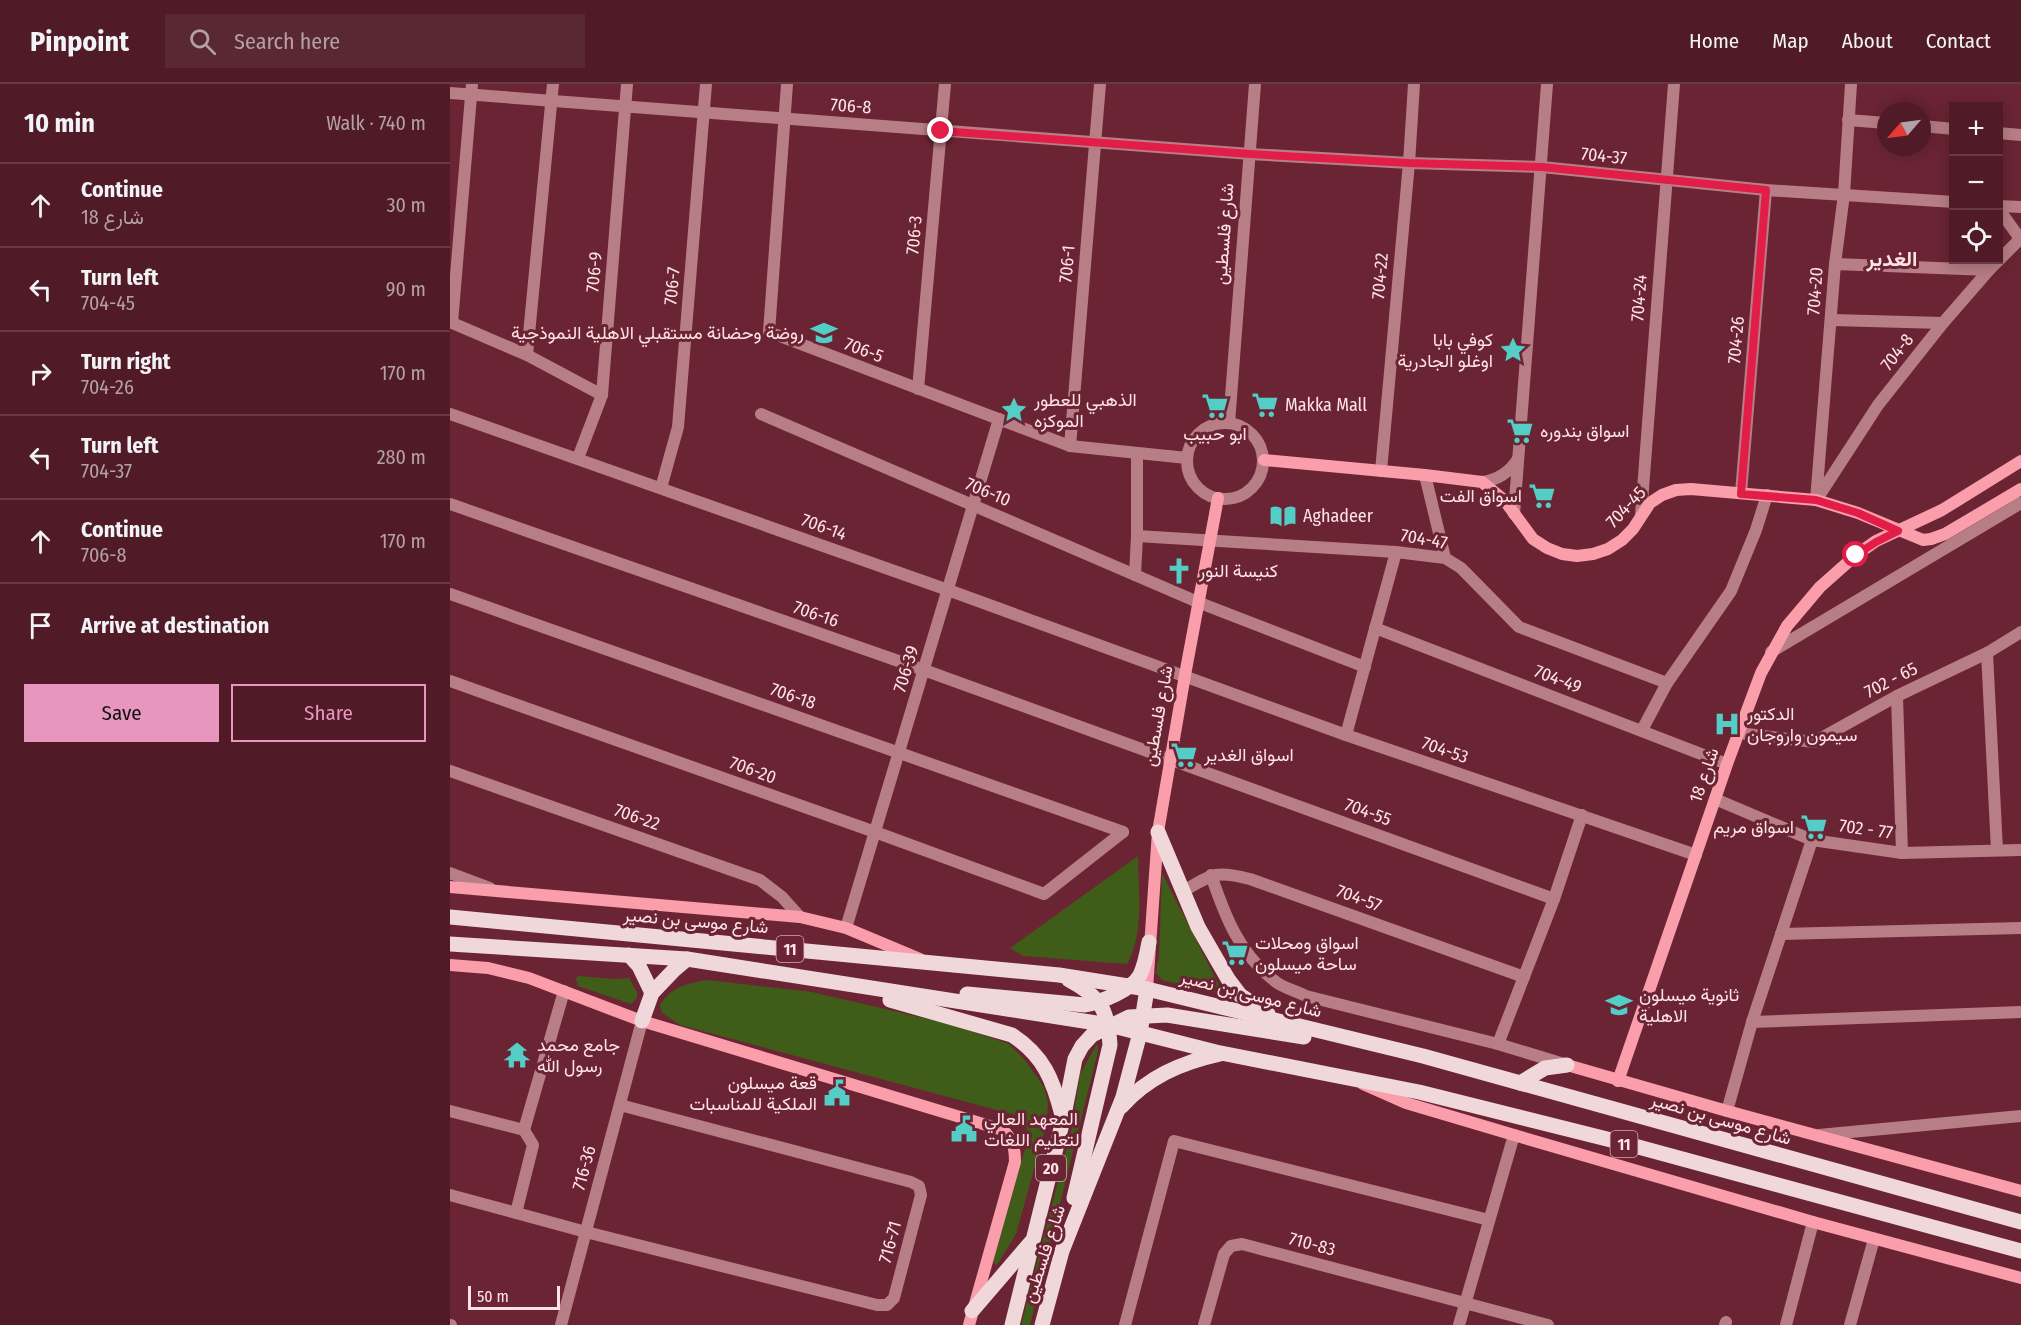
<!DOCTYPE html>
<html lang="en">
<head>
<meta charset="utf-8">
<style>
  body { margin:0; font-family:"Fira Sans Condensed",Vazirmatn,sans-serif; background:#5a2833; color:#f1f3f6 }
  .controls { position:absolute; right:18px; top:18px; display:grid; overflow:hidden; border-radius:0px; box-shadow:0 3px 15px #0003 }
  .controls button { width:54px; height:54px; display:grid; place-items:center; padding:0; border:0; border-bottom:2px solid #673944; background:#501b27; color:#f1f3f6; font:30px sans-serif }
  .compass { position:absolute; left:1427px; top:18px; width:54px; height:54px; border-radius:50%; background:#501b27; box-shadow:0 3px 15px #0003; rotate:242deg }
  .scale { position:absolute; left:18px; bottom:15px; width:92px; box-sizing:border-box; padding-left:6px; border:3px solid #fee3e6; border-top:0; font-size:16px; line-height:21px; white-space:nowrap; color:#fee3e6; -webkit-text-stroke:4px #6b2434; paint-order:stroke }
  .stop { position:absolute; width:18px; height:18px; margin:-14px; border:4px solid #e11d48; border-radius:50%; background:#fff }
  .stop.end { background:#e11d48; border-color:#fff; box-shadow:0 2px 6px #0008 }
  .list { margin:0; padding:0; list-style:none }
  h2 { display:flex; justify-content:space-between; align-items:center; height:78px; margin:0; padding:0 24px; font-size:26px }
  h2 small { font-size:20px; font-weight:400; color:#b4a1a7 }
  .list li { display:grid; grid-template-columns:39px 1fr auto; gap:18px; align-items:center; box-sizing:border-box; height:84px; padding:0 24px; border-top:2px solid #673944 }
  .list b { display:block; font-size:22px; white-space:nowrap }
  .list p { margin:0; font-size:20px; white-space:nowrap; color:#b4a1a7 }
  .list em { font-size:20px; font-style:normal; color:#b4a1a7 }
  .actions { display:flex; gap:12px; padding:18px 24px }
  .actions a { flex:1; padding:14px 0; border:2px solid #e797bd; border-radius:0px; text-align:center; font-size:21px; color:#e797bd }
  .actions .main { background:#e797bd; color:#111 }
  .icon { flex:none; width:33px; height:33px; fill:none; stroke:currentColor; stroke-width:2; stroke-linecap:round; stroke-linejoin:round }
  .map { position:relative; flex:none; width:1571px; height:1241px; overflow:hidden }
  header { display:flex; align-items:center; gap:36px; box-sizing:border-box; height:84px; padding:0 30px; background:#501b27; border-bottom:2px solid #673944 }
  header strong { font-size:28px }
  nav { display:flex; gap:33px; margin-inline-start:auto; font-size:21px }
  .search { width:420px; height:54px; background:#5a2833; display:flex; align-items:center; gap:15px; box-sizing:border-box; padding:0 21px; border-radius:0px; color:#b4a1a7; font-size:22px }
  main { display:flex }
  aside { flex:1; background:#501b27 }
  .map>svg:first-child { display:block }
  .green { fill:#3f5c19 }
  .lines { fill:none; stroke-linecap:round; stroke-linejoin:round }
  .street { stroke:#b87e86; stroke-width:12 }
  .secondary { stroke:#fa9eac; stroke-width:12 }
  .primary { stroke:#f0d8da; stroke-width:15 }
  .route { stroke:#e11d48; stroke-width:8 }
  .labels { text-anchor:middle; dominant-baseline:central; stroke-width:6; stroke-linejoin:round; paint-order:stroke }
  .shield { fill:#6b2434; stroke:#d2aab1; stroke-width:1.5 }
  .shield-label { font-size:16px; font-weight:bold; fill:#fee3e6 }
  .street-label { font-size:18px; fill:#fee3e6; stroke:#6b2434 }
  .poi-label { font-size:18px; fill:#fee3e6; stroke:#6b2434; text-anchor:start }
  .quarter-label { font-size:21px; font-weight:bold; fill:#fee3e6; stroke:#6b2434 }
</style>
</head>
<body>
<header>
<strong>Pinpoint</strong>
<div class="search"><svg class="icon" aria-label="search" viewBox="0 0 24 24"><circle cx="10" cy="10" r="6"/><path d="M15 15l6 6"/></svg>Search here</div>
<nav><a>Home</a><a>Map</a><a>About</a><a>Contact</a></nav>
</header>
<main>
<aside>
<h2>10 min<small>Walk · 740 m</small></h2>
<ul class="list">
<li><svg class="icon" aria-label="ahead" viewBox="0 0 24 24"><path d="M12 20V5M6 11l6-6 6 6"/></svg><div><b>Continue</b><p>شارع 18</p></div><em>30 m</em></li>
<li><svg class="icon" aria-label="left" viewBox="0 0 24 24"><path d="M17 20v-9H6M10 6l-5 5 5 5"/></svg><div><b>Turn left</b><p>704-45</p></div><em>90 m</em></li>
<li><svg class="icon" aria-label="right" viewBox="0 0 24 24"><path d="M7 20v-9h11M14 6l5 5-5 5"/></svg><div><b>Turn right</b><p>704-26</p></div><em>170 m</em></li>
<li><svg class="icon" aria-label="left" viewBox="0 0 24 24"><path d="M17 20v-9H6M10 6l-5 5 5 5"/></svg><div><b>Turn left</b><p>704-37</p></div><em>280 m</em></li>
<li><svg class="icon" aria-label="ahead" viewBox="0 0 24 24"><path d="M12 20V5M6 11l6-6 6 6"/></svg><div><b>Continue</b><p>706-8</p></div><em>170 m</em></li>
<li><svg class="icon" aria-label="arrive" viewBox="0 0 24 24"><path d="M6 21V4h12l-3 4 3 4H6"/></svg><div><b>Arrive at destination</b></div></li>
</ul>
<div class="actions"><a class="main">Save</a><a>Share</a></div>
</aside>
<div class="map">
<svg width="1571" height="1241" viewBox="0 0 1571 1241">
  <rect width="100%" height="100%" fill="#6b2434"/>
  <!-- green -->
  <g class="green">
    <path d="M 688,772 C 688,808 695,847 677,880 L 573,872 L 560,864 Z"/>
    <polygon points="712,789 774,911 712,896 706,889 709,871"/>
    <polygon points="129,892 163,895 179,894 187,908 187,914 181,920 175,918 128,902 126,894"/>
    <path d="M 257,896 L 362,908 L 504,941 L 559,960 L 575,976 L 594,1003 L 598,1019 L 596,1042 L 566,1150 L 549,1178 L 546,1181 L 544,1179 L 544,1173 L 578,1055 C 578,1045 576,1039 569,1032 L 230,941 L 212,929 L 210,921 C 221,903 238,899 257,896 Z"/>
    <polygon points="647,960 648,962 648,967 580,1241 571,1241 621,1047 630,990"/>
  </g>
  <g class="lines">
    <!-- street -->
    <g class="street">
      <polyline points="337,0 319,248 620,362 737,374"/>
      <polyline points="0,9 800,70 959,79 1092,83 1316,106 1504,118"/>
      <polyline points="1398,36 1436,39"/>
      <polyline points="1472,42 1504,45"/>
      <polyline points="1548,49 1571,51"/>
      <polyline points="1548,122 1571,123"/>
      <polyline points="1548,124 1571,156"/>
      <polyline points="1385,180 1539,186"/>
      <polyline points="1382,236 1493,239"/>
      <polyline points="0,238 77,271 152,311"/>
      <polyline points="2,239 22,0"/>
      <polyline points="77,271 103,0"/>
      <polyline points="468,305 495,0"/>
      <polyline points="0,330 498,506 896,651 1246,771"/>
      <polyline points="311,330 750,519 915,583"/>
      <circle cx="775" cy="377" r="38"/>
      <polyline points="779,339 805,0"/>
      <polyline points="620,362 650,0"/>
      <polyline points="128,374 152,311 177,0"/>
      <polyline points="931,387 959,79 964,0"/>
      <polyline points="975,391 995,474"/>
      <path d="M 1032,398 C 1048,396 1059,389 1068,375"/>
      <polyline points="211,404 228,343 256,0"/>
      <polyline points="1291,409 1316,106"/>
      <polyline points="1367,415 1428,321 1493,239 1539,186 1571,154"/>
      <polyline points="1366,416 1385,180 1394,110 1401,0"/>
      <polyline points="0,420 474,586 1104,815"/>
      <polyline points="1064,430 1097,0"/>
      <polyline points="1191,431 1224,0"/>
      <polyline points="687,452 946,468 995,474 1011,484 1069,543 1217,599"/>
      <polyline points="685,491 687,452 687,369"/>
      <polyline points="0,510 673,748"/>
      <polyline points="925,544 1277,680"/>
      <polyline points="1321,568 1571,419"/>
      <polyline points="1537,569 1547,766"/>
      <polyline points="0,597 425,748 594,810 673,748"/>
      <polyline points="1447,612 1452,769"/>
      <polyline points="1192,646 1217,599 1281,507 1306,446 1317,411"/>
      <polyline points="1289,649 1364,658 1447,612 1537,569 1571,548"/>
      <polyline points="896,651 946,468"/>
      <polyline points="0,687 310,796 332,813 350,833"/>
      <polyline points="1265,715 1362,756 1452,769 1571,766"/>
      <polyline points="0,789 40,804"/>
      <path d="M 761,791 C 775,832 789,870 826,898 C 834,904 846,907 856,912 L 1048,960 L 1114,980"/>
      <path d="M 732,808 C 762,790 765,786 800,795 L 1074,893"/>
      <polyline points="396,844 549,335"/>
      <polyline points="1331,850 1571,844"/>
      <polyline points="1302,938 1571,928"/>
      <polyline points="1048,960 1104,815 1132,731"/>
      <polyline points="0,1027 74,1046"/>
      <polyline points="1277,1027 1302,938 1362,756"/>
      <polyline points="1369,1051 1571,1032"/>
      <polyline points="0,1111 136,1148 427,1221 437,1221 444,1214 471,1111 469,1102 461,1098 170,1021"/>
      <polyline points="66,1129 83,1061 74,1046 114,907"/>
      <polyline points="0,1241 1,1241"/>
      <polyline points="111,1241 192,937"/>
      <polyline points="675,1241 724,1057 1039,1136"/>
      <polyline points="754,1241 774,1170 781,1162 792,1160 1098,1241"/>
      <polyline points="1009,1241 1064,1051"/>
      <polyline points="1275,1241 1276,1238"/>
      <polyline points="1336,1241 1363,1138"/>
      <polyline points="1400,1241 1424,1155"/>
    </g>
    <!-- secondary -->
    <g class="secondary">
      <polyline points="814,376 975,391 1032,398 1055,417 1083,455 1097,464 1112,470 1127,472 1143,470 1158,465 1172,456 1183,445 1200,419 1212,411 1226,406 1241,405 1366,416 1408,429 1473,456 1481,455 1495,450 1571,405"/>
      <polyline points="0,803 350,833 396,844 470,875"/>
      <path d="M 0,881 L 38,884 L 79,894 L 192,937 L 553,1046 C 563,1056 565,1064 565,1078 L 519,1241"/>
      <polyline points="697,905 708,748 735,591 768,414"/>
      <polyline points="1117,981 1277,1027 1571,1107"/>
      <polyline points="1168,997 1277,680 1311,589 1337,542 1370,503 1406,471 1426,457 1492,426 1571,377"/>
      <polyline points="913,1000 956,1019 1064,1051 1363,1138 1571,1194"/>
    </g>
    <!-- primary -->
    <g class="primary">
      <polyline points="708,748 748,843 778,895 790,911 818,930"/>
      <polyline points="0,833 609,891 697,905 973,972 1571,1138"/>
      <polyline points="0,860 237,875 659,941 766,968 969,1008 1181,1061 1571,1167"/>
      <polyline points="179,871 189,882 202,909"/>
      <path d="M 619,896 C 651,913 658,926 660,961 L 624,1114"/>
      <path d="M 517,910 L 635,921 C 651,918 682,906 690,891 C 695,881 697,869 699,858"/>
      <path d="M 440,916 L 562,951 C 594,972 603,996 612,1031"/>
      <polyline points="192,937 202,909 224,886 237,875"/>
      <polyline points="1070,999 1095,984 1117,981"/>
      <path d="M 671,1023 C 698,993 730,979 770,970"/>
      <polyline points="522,1227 581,1158"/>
      <polyline points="562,1241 613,1036 625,975 632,962 642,951 679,933 717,931 854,953"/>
      <polyline points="592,1241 612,1167 673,1013 690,949 697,905"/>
    </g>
  </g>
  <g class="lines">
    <!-- route -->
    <polyline class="route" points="491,47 800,70 959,79 1092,83 1316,106 1291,410 1366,416 1408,429 1448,447 1426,458 1406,471"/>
  </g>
  <!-- icons -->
  <defs>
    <g id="school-bare" transform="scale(2.07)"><path d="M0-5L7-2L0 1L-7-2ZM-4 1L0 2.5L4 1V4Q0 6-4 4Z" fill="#54cdc6" stroke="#6b2434" stroke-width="2.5" paint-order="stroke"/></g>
    <g id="sight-bare" transform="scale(2.07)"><path d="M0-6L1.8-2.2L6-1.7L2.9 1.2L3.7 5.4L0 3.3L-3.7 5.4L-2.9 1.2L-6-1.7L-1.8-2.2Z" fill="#54cdc6" stroke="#6b2434" stroke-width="2.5" paint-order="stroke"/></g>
    <g id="supermarket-bare" transform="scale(2.07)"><path d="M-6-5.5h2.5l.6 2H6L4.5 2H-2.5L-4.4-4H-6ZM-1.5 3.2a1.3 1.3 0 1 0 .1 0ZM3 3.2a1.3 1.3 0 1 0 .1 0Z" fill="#54cdc6" stroke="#6b2434" stroke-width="2.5" paint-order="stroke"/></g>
    <g id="library-bare" transform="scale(2.07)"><path d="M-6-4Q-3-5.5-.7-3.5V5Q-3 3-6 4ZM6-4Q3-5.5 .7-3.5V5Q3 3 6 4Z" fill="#54cdc6" stroke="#6b2434" stroke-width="2.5" paint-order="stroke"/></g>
    <g id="church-bare" transform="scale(2.07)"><path d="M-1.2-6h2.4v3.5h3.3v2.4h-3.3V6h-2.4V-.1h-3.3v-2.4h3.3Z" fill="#54cdc6" stroke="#6b2434" stroke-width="2.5" paint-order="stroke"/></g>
    <g id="hospital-bare" transform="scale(2.07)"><path d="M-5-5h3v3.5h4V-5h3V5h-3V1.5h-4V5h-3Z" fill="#54cdc6" stroke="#6b2434" stroke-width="2.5" paint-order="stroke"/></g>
    <g id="temple-bare" transform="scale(2.07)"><path d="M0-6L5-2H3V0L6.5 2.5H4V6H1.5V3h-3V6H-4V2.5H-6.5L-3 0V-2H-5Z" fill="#54cdc6" stroke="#6b2434" stroke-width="2.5" paint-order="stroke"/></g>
    <g id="civic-bare" transform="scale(2.07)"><path d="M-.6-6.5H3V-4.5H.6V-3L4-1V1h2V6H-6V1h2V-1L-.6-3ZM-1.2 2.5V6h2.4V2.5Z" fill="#54cdc6" stroke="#6b2434" stroke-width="2.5" paint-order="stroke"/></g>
  </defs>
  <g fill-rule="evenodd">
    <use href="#school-bare" x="374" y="249"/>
    <use href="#sight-bare" x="1063" y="266"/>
    <use href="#supermarket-bare" x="815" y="321"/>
    <use href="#supermarket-bare" x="765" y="322"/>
    <use href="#sight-bare" x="564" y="326"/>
    <use href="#supermarket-bare" x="1070" y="347"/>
    <use href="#supermarket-bare" x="1092" y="412"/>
    <use href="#library-bare" x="833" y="432"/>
    <use href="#church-bare" x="729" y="487"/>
    <use href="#hospital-bare" x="1277" y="640"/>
    <use href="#supermarket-bare" x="734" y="671"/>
    <use href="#supermarket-bare" x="1364" y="743"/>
    <use href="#supermarket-bare" x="785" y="869"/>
    <use href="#school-bare" x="1169" y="921"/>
    <use href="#temple-bare" x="67" y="971"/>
    <use href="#civic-bare" x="387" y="1009"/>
    <use href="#civic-bare" x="514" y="1045"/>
  </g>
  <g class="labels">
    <!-- shield labels -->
    <g class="shield">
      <rect x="326.5" y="852" width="27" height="26" rx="4.5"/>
      <rect x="1160.5" y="1047" width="27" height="26" rx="4.5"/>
      <rect x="586" y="1071" width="30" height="26" rx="4.5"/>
    </g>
    <g class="shield-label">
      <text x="340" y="865">11</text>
      <text x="1174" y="1060">11</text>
      <text x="601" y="1084">20</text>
    </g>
    <!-- street labels -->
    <g class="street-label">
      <text transform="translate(401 22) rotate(4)">706-8</text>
      <text transform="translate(1154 72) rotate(6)">704-37</text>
      <text transform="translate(774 150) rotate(-86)">شارع فلسطين</text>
      <text transform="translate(464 151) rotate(-85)">706-3</text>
      <text transform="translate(617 180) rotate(-85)">706-1</text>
      <text transform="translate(144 188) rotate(-85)">706-9</text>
      <text transform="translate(930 192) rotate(-85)">704-22</text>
      <text transform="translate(222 202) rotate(-85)">706-7</text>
      <text transform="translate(1365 207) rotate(-86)">704-20</text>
      <text transform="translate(1189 214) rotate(-86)">704-24</text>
      <text transform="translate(1286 256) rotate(-85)">704-26</text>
      <text transform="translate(414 266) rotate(21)">706-5</text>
      <text transform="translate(1447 268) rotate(-52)">704-8</text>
      <text transform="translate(538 408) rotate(23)">706-10</text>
      <text transform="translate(1176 423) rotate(-47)">704-45</text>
      <text transform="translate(374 443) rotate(20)">706-14</text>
      <text transform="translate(974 455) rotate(10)">704-47</text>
      <text transform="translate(366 530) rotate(19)">706-16</text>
      <text transform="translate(456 585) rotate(-73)">706-39</text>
      <text transform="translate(1108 595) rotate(21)">704-49</text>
      <text transform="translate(1441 596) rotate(-27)">702 - 65</text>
      <text transform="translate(343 612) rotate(19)">706-18</text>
      <text transform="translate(708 632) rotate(-80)">شارع فلسطين</text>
      <text transform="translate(995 666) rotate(19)">704-53</text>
      <text transform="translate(303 686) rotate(20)">706-20</text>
      <text transform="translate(1254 691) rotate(-71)">شارع 18</text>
      <text transform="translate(918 728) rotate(20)">704-55</text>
      <text transform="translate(187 733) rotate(19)">706-22</text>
      <text transform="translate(1416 745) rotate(8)">702 - 77</text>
      <text transform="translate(909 814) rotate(20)">704-57</text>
      <text transform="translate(246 837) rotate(5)">شارع موسى بن نصير</text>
      <text transform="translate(801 910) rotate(14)">شارع موسى بن نصير</text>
      <text transform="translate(1271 1035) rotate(16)">شارع موسى بن نصير</text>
      <text transform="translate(134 1084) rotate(-75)">716-36</text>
      <text transform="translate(440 1158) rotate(-75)">716-71</text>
      <text transform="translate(862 1160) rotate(15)">710-83</text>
      <text transform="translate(594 1170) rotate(-72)">شارع فلسطين</text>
    </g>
    <!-- poi labels -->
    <g class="poi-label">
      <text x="354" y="249" text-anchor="end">روضة وحضانة مستقبلي الاهلية النموذجية</text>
      <text x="1043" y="256" text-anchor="end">كوفي بابا<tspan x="1043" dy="21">اوغلو الجادرية</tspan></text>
      <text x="584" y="316">الذهبي للعطور<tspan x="584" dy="21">الموكزه</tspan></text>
      <text x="835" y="321">Makka Mall</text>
      <text x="1090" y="347">اسواق بندوره</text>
      <text x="765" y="350" text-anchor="middle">ابو حبيب</text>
      <text x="1072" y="412" text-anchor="end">اسواق الفت</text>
      <text x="853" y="432">Aghadeer</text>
      <text x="749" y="487">كنيسة النور</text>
      <text x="1297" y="630">الدكتور<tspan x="1297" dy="21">سيمون واروجان</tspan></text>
      <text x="754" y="671">اسواق الغدير</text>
      <text x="1344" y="743" text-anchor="end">اسواق مريم</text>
      <text x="805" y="859">اسواق ومحلات<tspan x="805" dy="21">ساحة ميسلون</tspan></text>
      <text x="1189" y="911">ثانوية ميسلون<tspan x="1189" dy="21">الاهلية</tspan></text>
      <text x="87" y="961">جامع محمد<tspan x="87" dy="21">رسول الله</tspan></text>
      <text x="367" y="999" text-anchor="end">قعة ميسلون<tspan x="367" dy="21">الملكية للمناسبات</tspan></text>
      <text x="534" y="1035">المعهد العالي<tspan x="534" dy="21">لتعليم اللغات</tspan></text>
    </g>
    <!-- quarter labels -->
    <g class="quarter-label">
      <text x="1442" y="175">الغدير</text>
    </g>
  </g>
</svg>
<div class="controls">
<button>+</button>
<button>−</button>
<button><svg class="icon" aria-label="locate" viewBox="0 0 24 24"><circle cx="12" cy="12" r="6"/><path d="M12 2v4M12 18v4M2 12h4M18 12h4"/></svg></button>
</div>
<svg class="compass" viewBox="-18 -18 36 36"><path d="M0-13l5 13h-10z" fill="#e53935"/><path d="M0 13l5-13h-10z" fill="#b4a1a7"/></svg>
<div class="scale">50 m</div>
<div class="stop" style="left:1406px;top:471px"></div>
<div class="stop end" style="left:491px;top:47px"></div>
</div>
</main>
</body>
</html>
